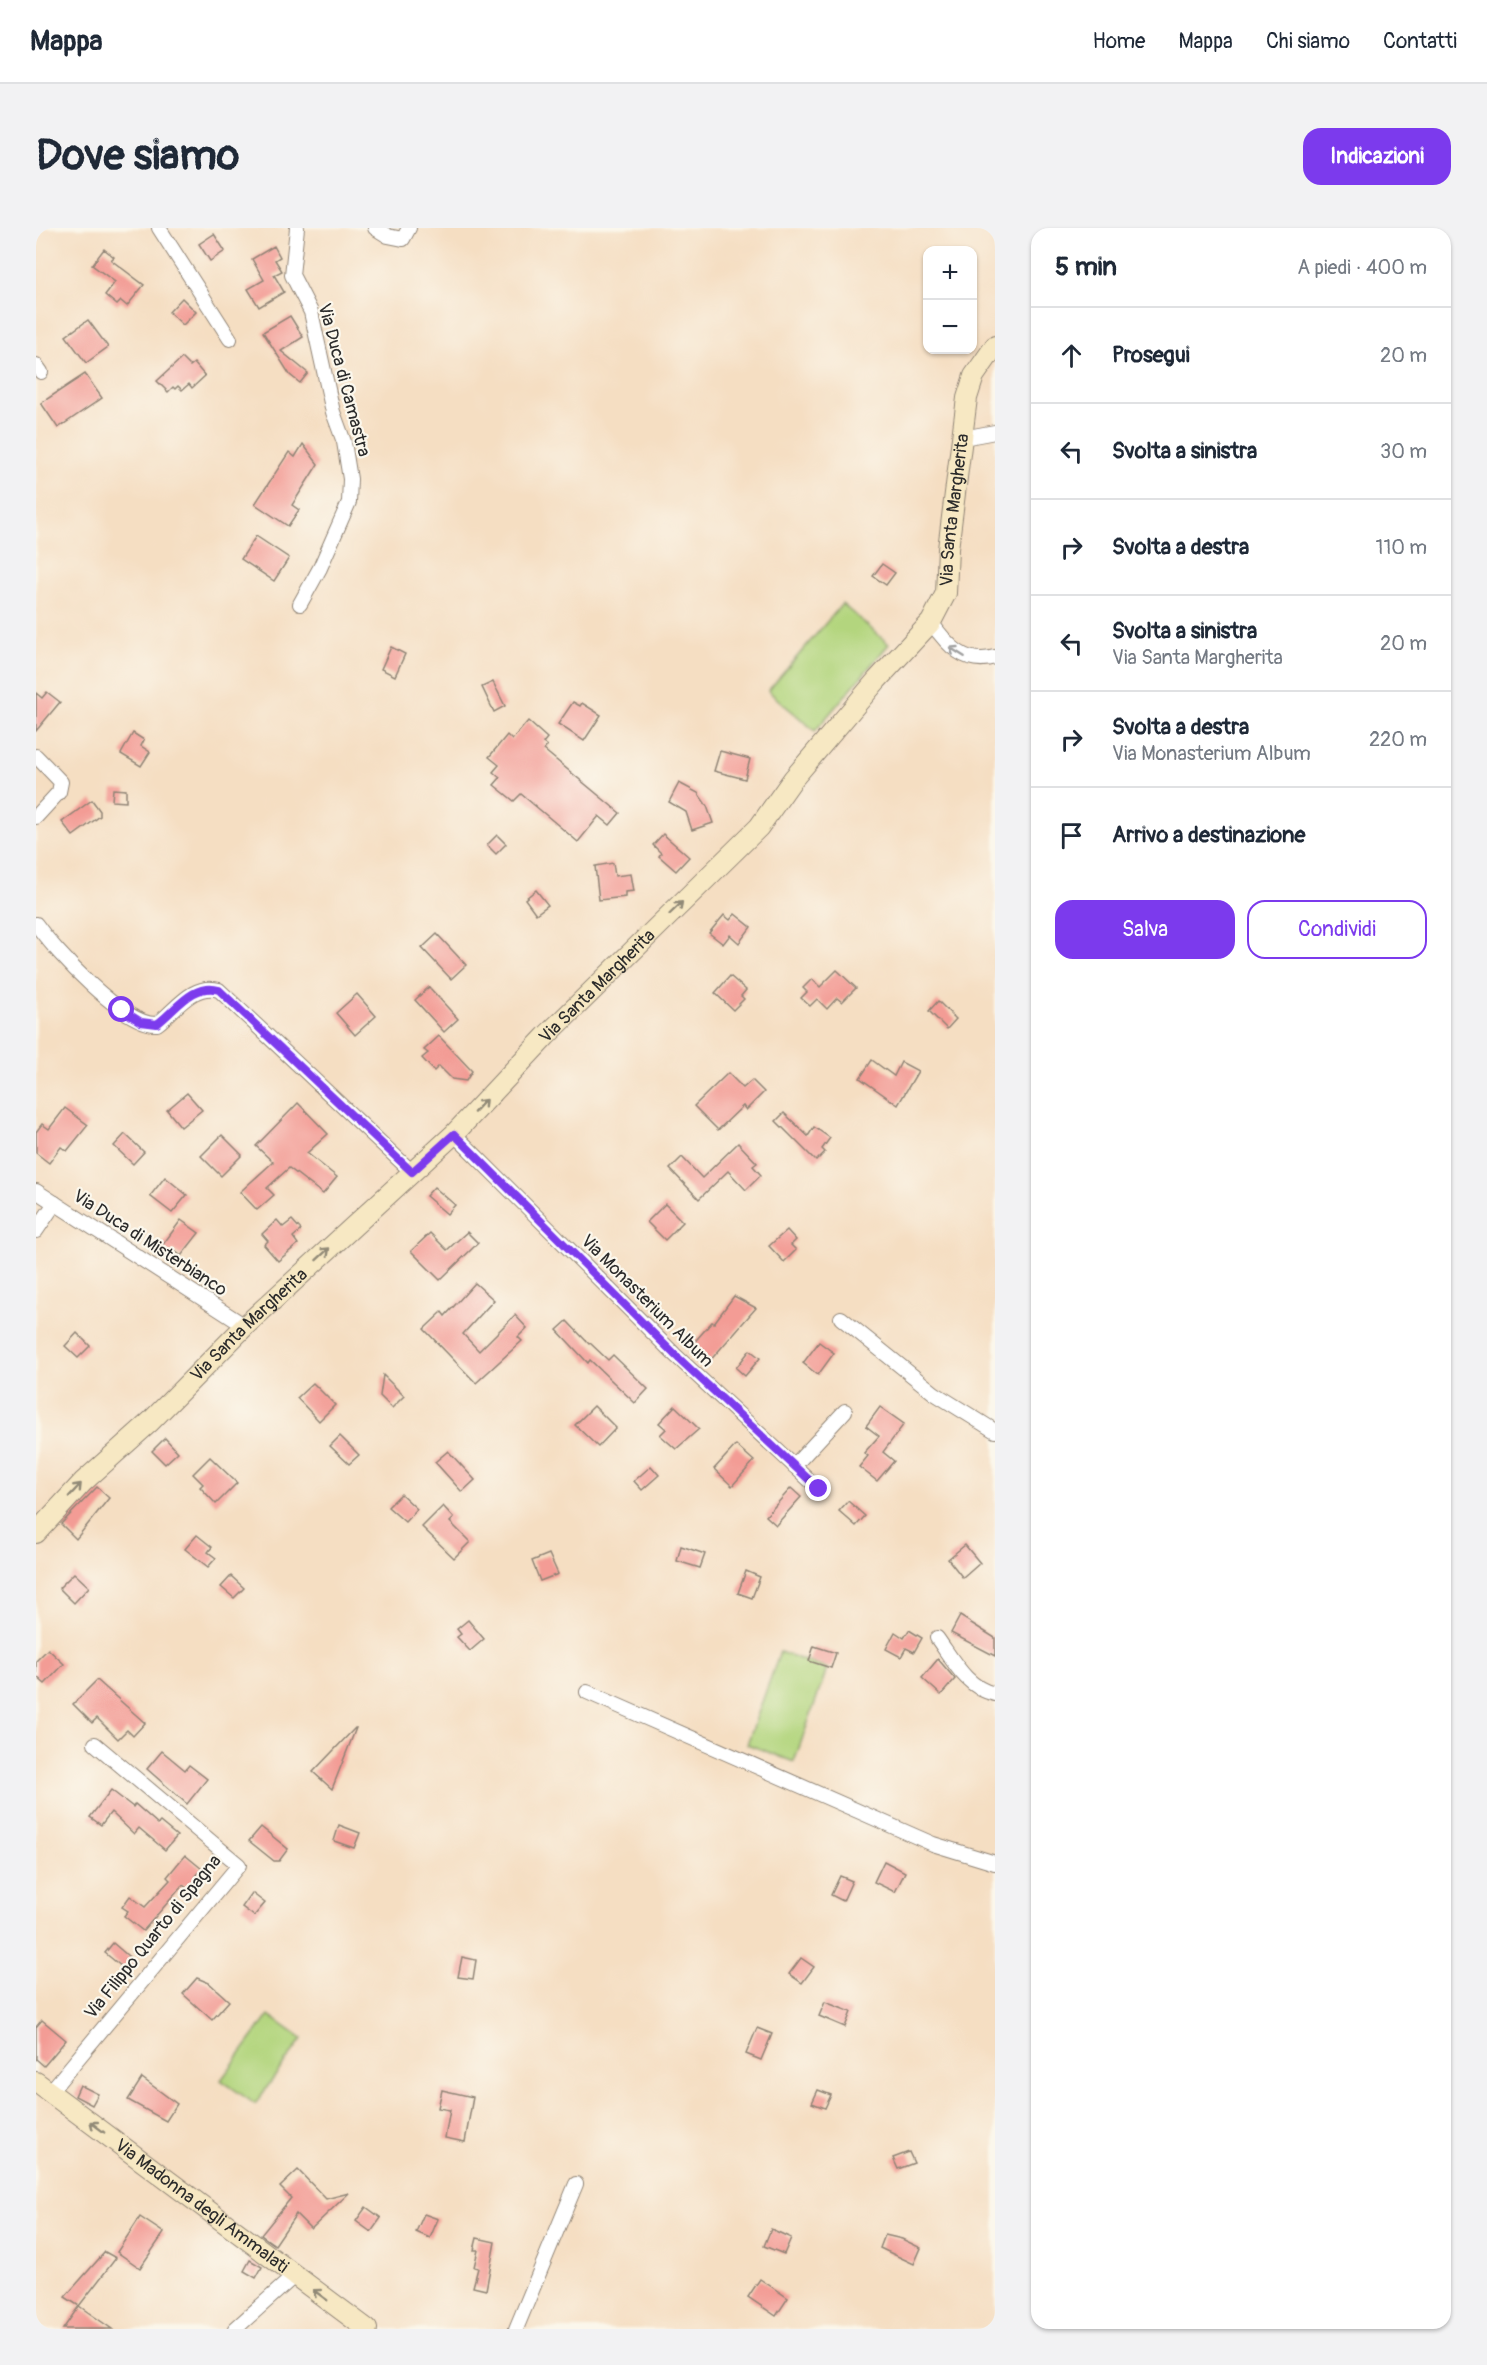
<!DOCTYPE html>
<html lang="it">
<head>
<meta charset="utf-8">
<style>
  body { margin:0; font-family:Pangolin,sans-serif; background:#f2f2f3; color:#1f2937 }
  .controls { position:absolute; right:18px; top:18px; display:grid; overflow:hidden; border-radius:12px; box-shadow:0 2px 4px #0004 }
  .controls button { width:54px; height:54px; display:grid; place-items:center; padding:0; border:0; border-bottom:2px solid #e0e1e3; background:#fff; color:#1f2937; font:30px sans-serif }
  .stop { position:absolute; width:18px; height:18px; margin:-14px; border:4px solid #7c3aed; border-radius:50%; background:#fff }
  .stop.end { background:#7c3aed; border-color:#fff; box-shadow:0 2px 6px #0008 }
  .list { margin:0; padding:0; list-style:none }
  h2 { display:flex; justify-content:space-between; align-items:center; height:78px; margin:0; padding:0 24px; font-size:26px }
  h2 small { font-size:20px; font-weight:400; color:#747a83 }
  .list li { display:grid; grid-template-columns:39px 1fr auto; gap:18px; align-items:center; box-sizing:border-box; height:96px; padding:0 24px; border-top:2px solid #e0e1e3 }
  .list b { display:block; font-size:22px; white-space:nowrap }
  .list p { margin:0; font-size:20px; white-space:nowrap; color:#747a83 }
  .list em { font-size:20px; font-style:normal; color:#747a83 }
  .actions { display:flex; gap:12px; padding:18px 24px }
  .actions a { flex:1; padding:14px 0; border:2px solid #7c3aed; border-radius:18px; text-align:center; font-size:21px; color:#7c3aed }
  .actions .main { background:#7c3aed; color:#fff }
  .icon { flex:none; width:33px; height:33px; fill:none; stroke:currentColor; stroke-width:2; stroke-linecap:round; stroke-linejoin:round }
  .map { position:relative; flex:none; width:959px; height:2101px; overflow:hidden; border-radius:18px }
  header { display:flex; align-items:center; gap:36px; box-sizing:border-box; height:84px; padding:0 30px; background:#fff; border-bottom:2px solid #e0e1e3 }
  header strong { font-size:28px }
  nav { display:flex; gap:33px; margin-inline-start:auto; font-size:21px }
  .intro { display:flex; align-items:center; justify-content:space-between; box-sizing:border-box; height:144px; padding:0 36px }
  h1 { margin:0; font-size:42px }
  .button { padding:15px 27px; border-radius:18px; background:#7c3aed; color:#fff; font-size:21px; font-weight:700 }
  main { display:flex; gap:36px; padding:0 36px }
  aside { flex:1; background:#fff; border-radius:18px; box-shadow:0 2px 4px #0004 }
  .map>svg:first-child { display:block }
  .green { fill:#b3d57e; stroke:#6f8054; stroke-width:1.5 }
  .building { fill:#f39c95 }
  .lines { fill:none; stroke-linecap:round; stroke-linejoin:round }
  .street-casing { stroke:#908476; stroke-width:16 }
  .secondary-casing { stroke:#908476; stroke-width:22 }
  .street { stroke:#fff; stroke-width:14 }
  .secondary { stroke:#f7e8c3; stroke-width:20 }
  .oneway { stroke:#a0a0a0 }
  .oneway2 { stroke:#918a77 }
  .route { stroke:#7c3aed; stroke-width:8 }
  .labels { text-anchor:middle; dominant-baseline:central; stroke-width:4.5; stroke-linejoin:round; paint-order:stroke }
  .street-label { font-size:18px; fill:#2b2b2b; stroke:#fbf7ec }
</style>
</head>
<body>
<header>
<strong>Mappa</strong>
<nav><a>Home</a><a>Mappa</a><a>Chi siamo</a><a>Contatti</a></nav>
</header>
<div class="intro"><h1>Dove siamo</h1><a class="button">Indicazioni</a></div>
<main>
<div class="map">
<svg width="959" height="2101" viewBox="0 0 959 2101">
  <rect width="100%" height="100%" fill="#fbf7ec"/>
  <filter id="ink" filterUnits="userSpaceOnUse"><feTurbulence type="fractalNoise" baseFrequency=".0167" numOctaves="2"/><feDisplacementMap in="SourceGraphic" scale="12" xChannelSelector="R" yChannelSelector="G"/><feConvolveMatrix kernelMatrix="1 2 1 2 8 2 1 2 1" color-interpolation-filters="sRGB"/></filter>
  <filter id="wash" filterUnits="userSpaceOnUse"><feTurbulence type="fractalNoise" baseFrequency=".008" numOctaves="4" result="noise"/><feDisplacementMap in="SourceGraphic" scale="24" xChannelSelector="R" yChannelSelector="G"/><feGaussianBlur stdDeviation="1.35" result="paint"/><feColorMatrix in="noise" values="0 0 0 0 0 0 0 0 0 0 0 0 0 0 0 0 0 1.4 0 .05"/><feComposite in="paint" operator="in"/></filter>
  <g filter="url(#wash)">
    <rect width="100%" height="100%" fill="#f5dec2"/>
    <!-- green -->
    <g class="green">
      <polygon points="806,376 853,416 779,503 732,463"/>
      <polygon points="744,1424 791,1441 758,1534 711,1516"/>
      <polygon points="233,1787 266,1811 219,1876 185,1852"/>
    </g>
    <g id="blocks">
      <!-- building -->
      <g class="building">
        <polygon points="178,6 189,23 174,33 163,16"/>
        <polygon points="238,18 244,29 239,32 246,43 238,47 248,64 223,79 212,61 228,52 216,31"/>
        <polygon points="68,21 78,29 75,32 108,57 91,78 85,73 81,77 69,67 79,54 56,37"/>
        <polygon points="146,70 160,84 147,97 133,84"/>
        <polygon points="254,88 267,109 245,123 272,145 264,155 254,147 227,104"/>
        <polygon points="52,92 72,119 50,135 30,108"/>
        <polygon points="146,130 154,138 158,135 169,148 156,160 153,156 146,162 142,158 139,161 137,159 132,164 121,153"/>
        <polygon points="49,146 66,170 22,200 5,175"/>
        <polygon points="267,216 282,236 256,277 263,282 252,298 219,276 253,224 259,229"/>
        <polygon points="220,308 253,330 238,353 205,331"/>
        <polygon points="846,336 859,345 850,357 837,348"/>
        <polygon points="355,419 369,426 359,448 345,441"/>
        <polygon points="457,454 469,478 458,484 446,459"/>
        <polygon points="11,464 24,474 0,503 0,465 6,470"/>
        <polygon points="537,474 544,478 546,475 565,487 548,513 522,496"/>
        <polygon points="492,493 511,510 507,515 511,518 508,522 584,585 574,597 563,588 542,614 485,566 478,573 458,557 464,550 457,544 463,537 453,529 471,507 476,512"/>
        <polygon points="97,505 108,512 105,518 114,524 105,538 85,526"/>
        <polygon points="684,523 714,531 709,551 678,543"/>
        <polygon points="643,555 662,565 671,578 677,595 656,602 650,584 633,574"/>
        <polygon points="77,561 90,562 90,574 76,573"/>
        <polygon points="56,572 64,583 64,588 37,608 26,594"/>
        <polygon points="627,606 653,629 640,643 623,628 625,625 617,617"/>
        <polygon points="461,607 470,616 460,626 451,617"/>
        <polygon points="577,635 579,648 595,646 598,663 589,664 589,669 563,672 559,638"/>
        <polygon points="500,662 512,677 500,686 489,671"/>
        <polygon points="699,686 715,699 703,715 694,707 687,716 673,705 688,687 694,692"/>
        <polygon points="401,706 430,737 415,751 386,720"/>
        <polygon points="801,742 820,760 806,774 801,770 791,781 781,771 774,778 765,770 771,764 767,760 776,751 784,759"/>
        <polygon points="694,748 710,762 705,768 708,771 697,782 679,765"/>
        <polygon points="393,759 422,791 408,804 379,772"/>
        <polygon points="321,766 340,788 319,807 300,785"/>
        <polygon points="902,773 920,791 911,801 893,783"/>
        <polygon points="403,808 436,843 430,853 416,851 403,838 398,843 386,830 392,825 388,822"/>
        <polygon points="836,832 858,848 865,834 882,843 862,877 824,850"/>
        <polygon points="692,845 707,860 716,852 728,864 710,882 707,878 682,902 658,878"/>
        <polygon points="151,865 166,882 145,899 131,882"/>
        <polygon points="262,875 292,906 271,925 301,949 287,966 253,940 231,960 238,967 221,982 204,964 237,934 220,918"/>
        <polygon points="29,880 52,897 31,923 25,919 13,935 0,925 0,904 6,896 13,901"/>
        <polygon points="748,885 772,908 778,899 794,910 786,921 789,924 780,933 740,893"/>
        <polygon points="89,906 108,924 97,936 78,918"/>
        <polygon points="186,907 206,927 185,948 165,928"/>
        <polygon points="702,915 721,935 717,938 725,947 710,962 692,943 663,971 634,941 646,929 666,950"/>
        <polygon points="129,949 151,967 136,985 114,968"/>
        <polygon points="398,959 419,977 411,986 390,968"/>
        <polygon points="629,976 647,994 629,1012 611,994"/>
        <polygon points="145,992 163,1005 145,1028 138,1022 135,1027 125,1019"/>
        <polygon points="241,992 247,999 256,992 265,1002 257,1009 262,1016 242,1033 228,1017 232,1013 226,1006"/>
        <polygon points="751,1002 760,1012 755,1017 760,1022 748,1034 733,1018"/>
        <polygon points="431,1004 442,1015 404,1052 375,1023 394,1005 411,1022"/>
        <polygon points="439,1055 458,1072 427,1106 443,1123 479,1087 491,1100 482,1109 486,1113 440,1155 388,1101 406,1084 409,1088"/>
        <polygon points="698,1068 720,1080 672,1135 654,1119 676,1094 678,1095"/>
        <polygon points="531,1093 553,1116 554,1115 572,1132 577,1127 612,1161 599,1175 554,1132 552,1135 521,1102"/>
        <polygon points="41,1105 54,1118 42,1130 29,1118"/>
        <polygon points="783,1114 798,1125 782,1147 767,1135"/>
        <polygon points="714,1122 724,1130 709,1148 700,1140"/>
        <polygon points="347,1147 368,1168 356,1180 344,1168"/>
        <polygon points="277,1155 299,1177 283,1193 261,1170"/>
        <polygon points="558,1178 580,1200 562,1219 539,1197"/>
        <polygon points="639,1178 663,1201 640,1221 624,1207 630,1201 623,1195"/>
        <polygon points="844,1179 868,1196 847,1224 858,1233 841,1253 823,1239 832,1228 828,1225 843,1208 830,1198"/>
        <polygon points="304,1208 323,1227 313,1236 294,1218"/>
        <polygon points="129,1210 142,1224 129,1236 116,1223"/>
        <polygon points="700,1217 718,1233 696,1258 678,1241"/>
        <polygon points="412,1223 439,1252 426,1264 399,1234"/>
        <polygon points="174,1229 201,1255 180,1276 164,1259 167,1256 157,1246"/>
        <polygon points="615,1238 623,1247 606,1262 598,1253"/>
        <polygon points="61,1259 73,1270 40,1311 25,1296"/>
        <polygon points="755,1260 765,1269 740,1297 730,1288"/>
        <polygon points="365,1266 381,1281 369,1294 352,1279"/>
        <polygon points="812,1273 829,1288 820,1298 803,1283"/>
        <polygon points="407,1278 418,1290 414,1294 434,1314 418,1330 386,1299"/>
        <polygon points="161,1307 176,1319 172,1324 180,1330 172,1339 149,1321"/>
        <polygon points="929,1317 944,1335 927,1350 912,1331"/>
        <polygon points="645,1318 669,1326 664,1340 641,1333"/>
        <polygon points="513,1326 522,1346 504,1353 496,1333"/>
        <polygon points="710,1343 724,1349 716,1370 702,1365"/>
        <polygon points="38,1345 53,1359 38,1375 23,1360"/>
        <polygon points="195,1348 208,1360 198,1370 185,1359"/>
        <polygon points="924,1388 959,1410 959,1428 915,1405"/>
        <polygon points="432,1392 448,1411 434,1423 421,1409 425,1406 421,1401"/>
        <polygon points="873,1402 886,1410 878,1424 870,1420 865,1429 850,1421 859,1404 868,1410"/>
        <polygon points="778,1418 800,1425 795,1440 773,1433"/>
        <polygon points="12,1421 28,1436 9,1456 0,1448 0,1433"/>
        <polygon points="902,1431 919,1451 905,1467 886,1450"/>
        <polygon points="61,1452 109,1495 97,1508 91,1502 82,1511 61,1490 56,1495 37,1476"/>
        <polygon points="319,1500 320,1500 296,1561 277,1544"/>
        <polygon points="126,1523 149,1542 153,1537 171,1551 151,1576 111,1541"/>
        <polygon points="75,1562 97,1579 99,1576 122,1596 124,1594 141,1608 129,1622 103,1600 98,1606 75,1584 65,1597 54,1589"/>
        <polygon points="303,1597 324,1605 318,1620 298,1613"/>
        <polygon points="225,1599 252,1621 243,1633 238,1633 213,1613"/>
        <polygon points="149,1627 166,1641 160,1648 163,1650 153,1662 147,1657 107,1703 88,1688 92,1683 86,1679 94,1668 109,1679 134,1652 131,1649"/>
        <polygon points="848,1633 869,1644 859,1664 838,1654"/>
        <polygon points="804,1648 816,1653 807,1673 795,1667"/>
        <polygon points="216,1665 229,1675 218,1688 206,1679"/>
        <polygon points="77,1715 99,1734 91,1743 69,1725"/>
        <polygon points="426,1729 440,1732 437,1751 422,1749"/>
        <polygon points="765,1730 778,1739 766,1755 753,1746"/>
        <polygon points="161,1750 173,1755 193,1773 176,1792 147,1766"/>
        <polygon points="789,1774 815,1784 809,1799 783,1788"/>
        <polygon points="6,1792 30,1812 8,1838 0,1831 0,1799"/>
        <polygon points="721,1800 736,1806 725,1832 710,1826"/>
        <polygon points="106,1850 141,1876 130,1893 92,1872"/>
        <polygon points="44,1857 62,1866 56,1877 39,1868"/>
        <polygon points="406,1862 437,1869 429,1914 409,1910 414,1882 402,1880"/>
        <polygon points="782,1862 795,1867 789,1880 776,1875"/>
        <polygon points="873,1924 878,1935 862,1941 857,1930"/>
        <polygon points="262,1942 290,1971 313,1965 275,2001 260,1986 239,2017 225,2007 255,1970 244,1959"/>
        <polygon points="330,1979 345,1990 335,2004 320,1993"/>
        <polygon points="388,1986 402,1991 394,2010 380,2004"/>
        <polygon points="104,1989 128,2005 104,2040 81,2024"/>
        <polygon points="735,2001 755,2010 748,2026 728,2018"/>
        <polygon points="849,2007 866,2011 885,2020 878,2036 844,2020"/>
        <polygon points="441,2010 459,2014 450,2062 437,2059 442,2040 438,2039 442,2022 438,2022"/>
        <polygon points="69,2024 80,2030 43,2078 29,2069"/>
        <polygon points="214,2032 226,2039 220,2050 208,2043"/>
        <polygon points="724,2051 752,2070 740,2088 712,2069"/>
        <polygon points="43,2078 76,2101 27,2101"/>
      </g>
    </g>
  </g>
  <g filter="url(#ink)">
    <use href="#blocks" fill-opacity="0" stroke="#908476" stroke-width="1.5"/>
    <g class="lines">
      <!-- street casing -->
      <g class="street-casing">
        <g id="street">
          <polyline points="123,0 194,111"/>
          <polyline points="261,0 256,47 275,84 297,184 308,214 314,251 313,274 284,340 264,376"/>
          <polyline points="339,0 352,8 367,11 373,0"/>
          <polyline points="0,137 5,144"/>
          <polyline points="927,210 959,204"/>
          <path d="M 895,394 C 911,417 929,438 959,429"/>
          <polyline points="0,528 25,554 23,564 0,589"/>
          <path d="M 0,696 C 19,723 88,798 121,796 C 139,783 157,754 183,762 L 376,944"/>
          <polyline points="418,906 638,1126 783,1261"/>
          <polyline points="0,963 209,1098"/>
          <polyline points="0,1003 19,975"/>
          <polyline points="805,1090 898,1165 959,1203"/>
          <polyline points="758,1238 809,1183"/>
          <path d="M 901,1410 C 917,1432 931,1461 959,1466"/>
          <polyline points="551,1464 897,1616 959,1635"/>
          <polyline points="14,1864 203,1637 59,1516"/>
          <polyline points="199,2101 258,2048"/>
          <polyline points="480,2101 540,1956"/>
        </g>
      </g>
      <!-- secondary casing -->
      <g class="secondary-casing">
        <g id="secondary">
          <path id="s1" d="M 0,1305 L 47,1254 L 114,1194 L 209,1098 L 418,906 L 510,808 L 723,599 L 757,551 L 841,452 L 895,394 L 910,365 L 912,321 L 931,170 L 938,148 L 959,118"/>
          <path id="s2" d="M 0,1854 L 331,2101"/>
        </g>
      </g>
      <!-- street -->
      <use href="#street" class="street"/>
      <!-- secondary -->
      <use href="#secondary" class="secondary"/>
    </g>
    <!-- one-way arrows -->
    <defs><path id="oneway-shaft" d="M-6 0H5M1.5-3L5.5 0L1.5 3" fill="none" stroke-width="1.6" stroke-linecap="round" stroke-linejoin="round" transform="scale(1.5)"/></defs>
    <use class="oneway" href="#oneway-shaft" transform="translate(921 424) rotate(-148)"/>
    <g class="oneway2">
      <use href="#oneway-shaft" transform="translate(640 680) rotate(-44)"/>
      <use href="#oneway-shaft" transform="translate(444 878) rotate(-47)"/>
      <use href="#oneway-shaft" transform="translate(287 1026) rotate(-43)"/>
      <use href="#oneway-shaft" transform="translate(39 1262) rotate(-47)"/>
      <use href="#oneway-shaft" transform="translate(61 1899) rotate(-143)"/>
      <use href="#oneway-shaft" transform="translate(284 2067) rotate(-144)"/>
    </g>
  </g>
  <g class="lines" filter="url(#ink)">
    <!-- route -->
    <path class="route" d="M 86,782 L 105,794 L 121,796 C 139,783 157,754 183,762 L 376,944 L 418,906 L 638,1126 L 783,1261"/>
  </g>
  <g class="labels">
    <!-- street labels -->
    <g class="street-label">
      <text transform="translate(308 152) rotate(75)">Via Duca di Camastra</text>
      <text stroke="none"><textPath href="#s1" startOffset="1395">Via Santa Margherita</textPath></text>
      <text stroke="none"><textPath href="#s1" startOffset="784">Via Santa Margherita</textPath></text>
      <text transform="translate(114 1015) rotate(33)">Via Duca di Misterbianco</text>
      <text transform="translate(611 1073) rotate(45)">Via Monasterium Album</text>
      <text stroke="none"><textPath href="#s1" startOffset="298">Via Santa Margherita</textPath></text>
      <text transform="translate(117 1709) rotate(-51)">Via Filippo Quarto di Spagna</text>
      <text stroke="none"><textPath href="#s2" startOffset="207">Via Madonna degli Ammalati</textPath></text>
    </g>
  </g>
</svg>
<div class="controls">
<button>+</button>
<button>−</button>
</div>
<div class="stop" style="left:86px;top:782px"></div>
<div class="stop end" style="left:783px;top:1261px"></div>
</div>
<aside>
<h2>5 min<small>A piedi · 400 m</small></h2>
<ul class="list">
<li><svg class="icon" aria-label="ahead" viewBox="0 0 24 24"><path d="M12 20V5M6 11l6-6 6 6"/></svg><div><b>Prosegui</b></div><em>20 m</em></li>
<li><svg class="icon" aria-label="left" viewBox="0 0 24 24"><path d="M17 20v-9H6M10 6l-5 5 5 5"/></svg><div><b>Svolta a sinistra</b></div><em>30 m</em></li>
<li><svg class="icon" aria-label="right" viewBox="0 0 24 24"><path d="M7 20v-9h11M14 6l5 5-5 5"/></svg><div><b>Svolta a destra</b></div><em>110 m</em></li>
<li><svg class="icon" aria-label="left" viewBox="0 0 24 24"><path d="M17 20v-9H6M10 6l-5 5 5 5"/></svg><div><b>Svolta a sinistra</b><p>Via Santa Margherita</p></div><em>20 m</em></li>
<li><svg class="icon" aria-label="right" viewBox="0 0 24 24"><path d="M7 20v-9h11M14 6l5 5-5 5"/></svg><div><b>Svolta a destra</b><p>Via Monasterium Album</p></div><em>220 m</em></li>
<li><svg class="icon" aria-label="arrive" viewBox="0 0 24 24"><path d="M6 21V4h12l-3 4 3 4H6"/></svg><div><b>Arrivo a destinazione</b></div></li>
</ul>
<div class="actions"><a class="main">Salva</a><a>Condividi</a></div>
</aside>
</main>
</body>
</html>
